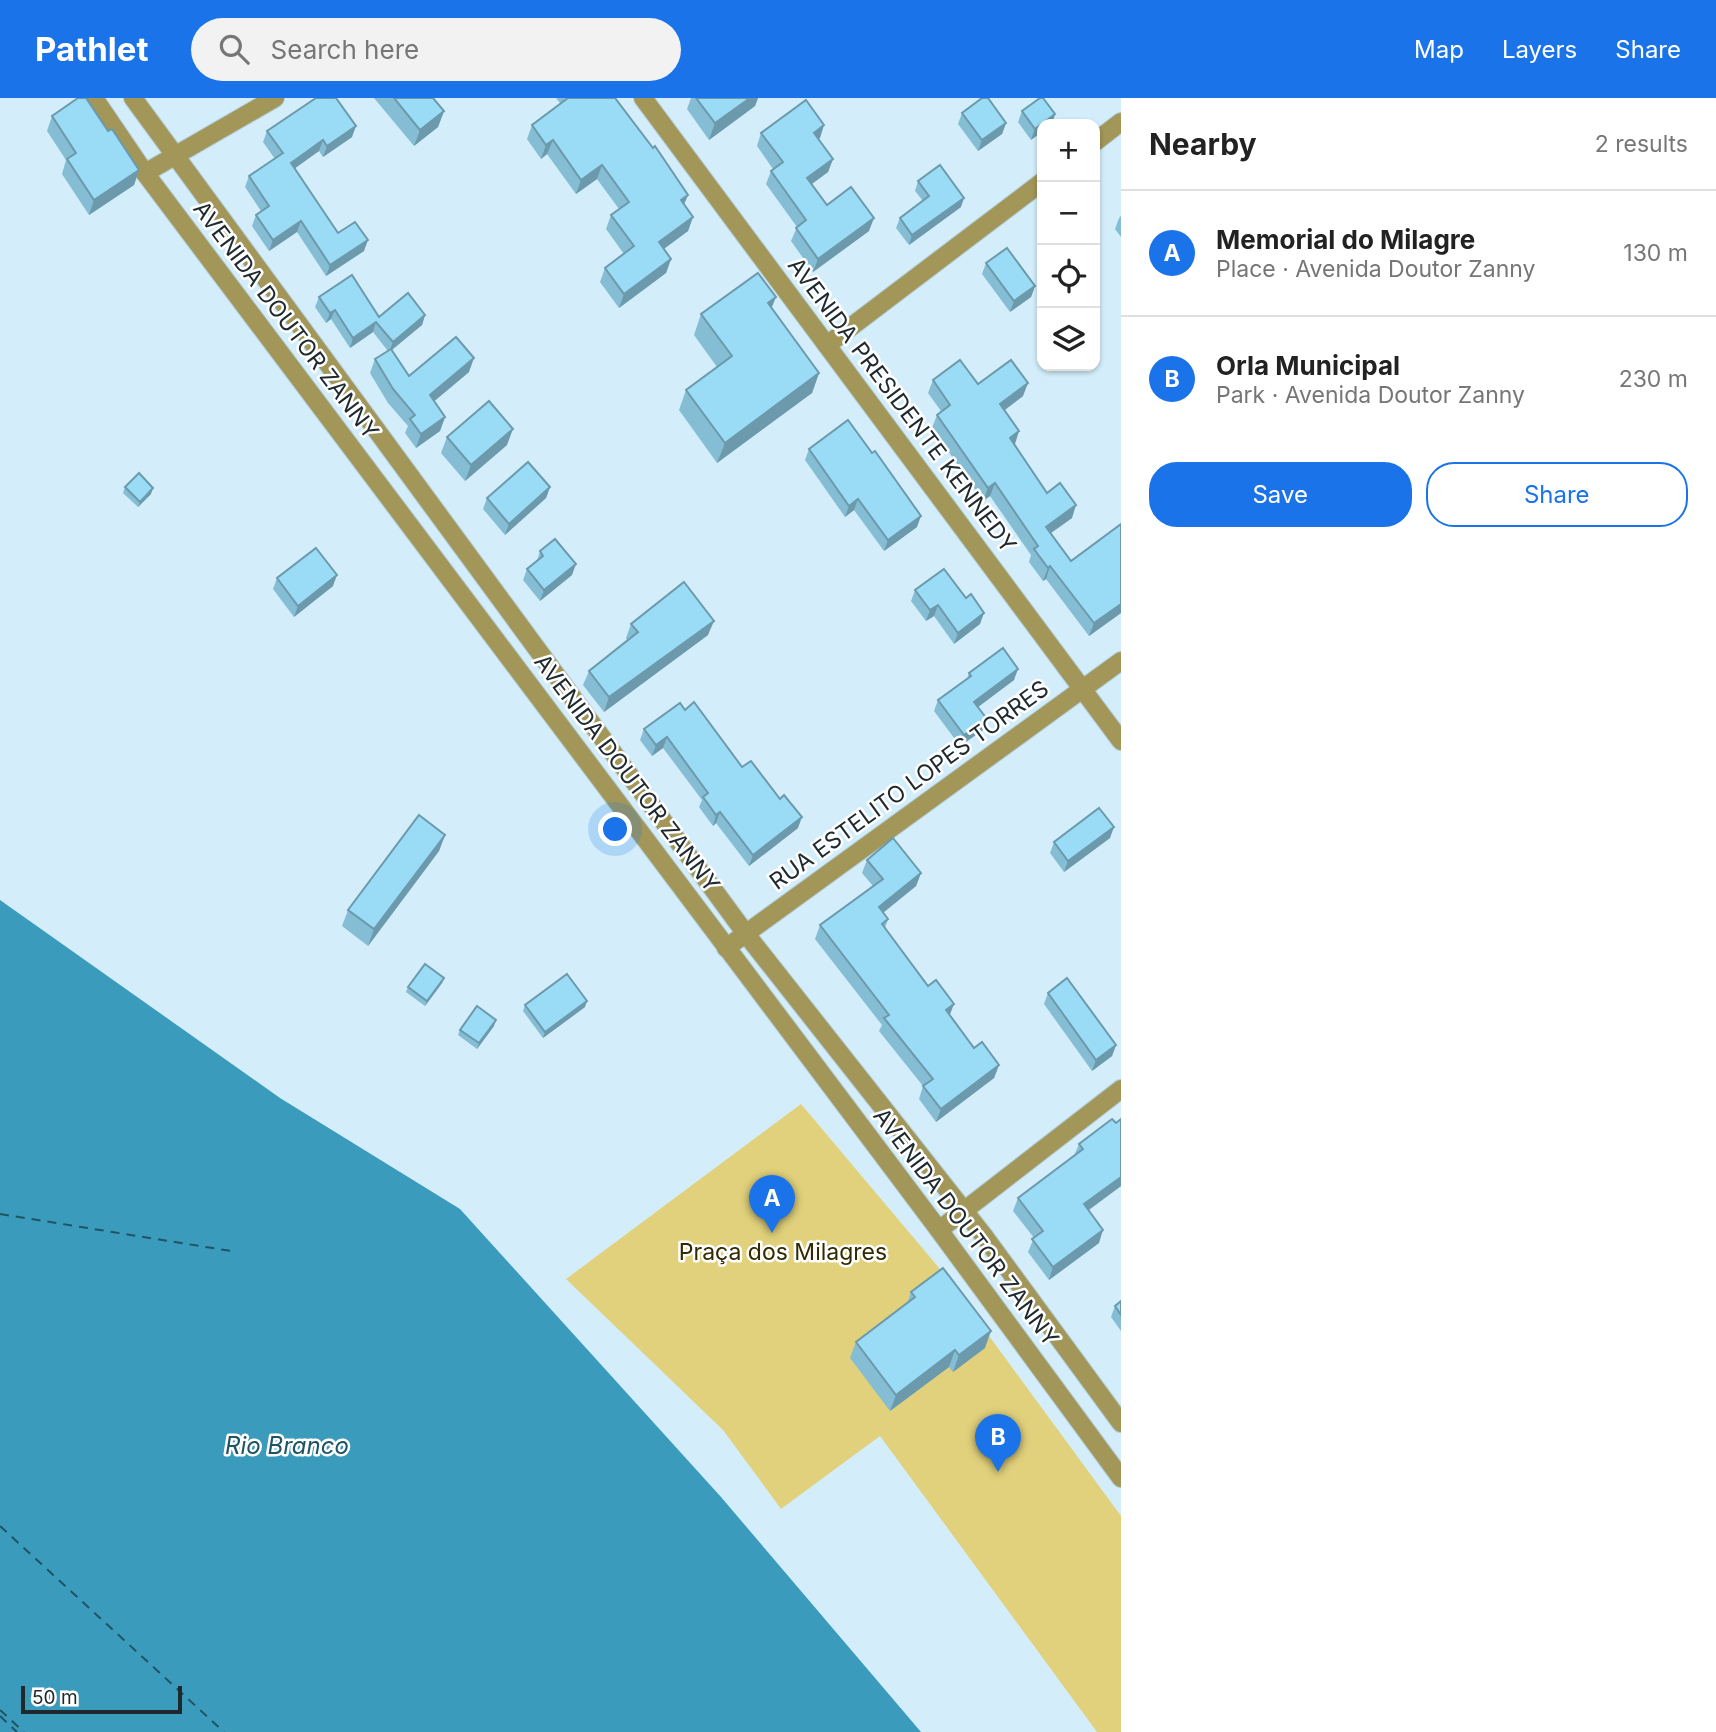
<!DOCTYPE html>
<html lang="en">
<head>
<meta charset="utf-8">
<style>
  body { margin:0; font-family:Inter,sans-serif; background:#f2f2f2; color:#222 }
  .controls { position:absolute; right:21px; top:21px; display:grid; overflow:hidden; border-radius:14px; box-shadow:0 2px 5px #0004 }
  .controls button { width:63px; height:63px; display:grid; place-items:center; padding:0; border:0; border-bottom:2px solid #e0e0e0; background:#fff; color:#222; font:35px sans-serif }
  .scale { position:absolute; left:21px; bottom:18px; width:161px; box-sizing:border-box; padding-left:7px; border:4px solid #1e292d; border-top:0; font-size:19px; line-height:24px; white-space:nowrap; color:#1e292d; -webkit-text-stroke:5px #fff; paint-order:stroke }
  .you { position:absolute; left:616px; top:732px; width:24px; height:24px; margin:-18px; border:5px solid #fff; border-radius:50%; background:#1a73e8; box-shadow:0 0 0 10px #1a73e833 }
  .badge { display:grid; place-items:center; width:46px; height:46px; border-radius:50%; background:#1a73e8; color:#fff; font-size:23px; font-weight:700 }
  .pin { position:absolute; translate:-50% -58px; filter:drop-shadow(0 2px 4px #0008) }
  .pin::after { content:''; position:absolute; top:37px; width:24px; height:21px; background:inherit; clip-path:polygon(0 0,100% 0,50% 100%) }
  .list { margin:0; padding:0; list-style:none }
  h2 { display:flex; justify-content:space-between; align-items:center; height:91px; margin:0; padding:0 28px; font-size:30px }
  h2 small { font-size:23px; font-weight:400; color:#767676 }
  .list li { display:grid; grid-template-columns:46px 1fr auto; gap:21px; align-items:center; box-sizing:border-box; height:126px; padding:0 28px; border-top:2px solid #e0e0e0 }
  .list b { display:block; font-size:26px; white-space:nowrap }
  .list p { margin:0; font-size:23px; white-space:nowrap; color:#767676 }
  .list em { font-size:23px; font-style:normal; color:#767676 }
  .actions { display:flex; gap:14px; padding:21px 28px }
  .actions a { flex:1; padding:16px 0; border:2px solid #1a73e8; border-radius:28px; text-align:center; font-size:24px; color:#1a73e8 }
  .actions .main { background:#1a73e8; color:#fff }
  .icon { flex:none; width:38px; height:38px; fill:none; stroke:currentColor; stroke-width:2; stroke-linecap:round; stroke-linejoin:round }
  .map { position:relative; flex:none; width:1121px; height:1634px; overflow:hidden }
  header { display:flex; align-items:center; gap:42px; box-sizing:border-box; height:98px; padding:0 35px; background:#1a73e8; color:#fff }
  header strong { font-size:33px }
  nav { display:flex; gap:38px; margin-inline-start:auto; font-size:24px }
  .search { width:490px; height:63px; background:#f2f2f2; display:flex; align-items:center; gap:18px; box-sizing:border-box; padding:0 24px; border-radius:38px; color:#767676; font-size:26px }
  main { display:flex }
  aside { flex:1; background:#fff }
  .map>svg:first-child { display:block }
  .green { fill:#e1d17c }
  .water { fill:#3a9bbc }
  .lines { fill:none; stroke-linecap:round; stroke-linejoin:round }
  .ferry { stroke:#1f5466; stroke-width:2; stroke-dasharray:9 7; stroke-linecap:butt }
  .minor-casing { stroke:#b2cbd5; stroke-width:20 }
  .tertiary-casing { stroke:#b2cbd5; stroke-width:20 }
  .minor { stroke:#a29658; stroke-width:18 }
  .tertiary { stroke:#a29658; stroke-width:18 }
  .wall { fill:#84bdd4 }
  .shaded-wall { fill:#6c9aac }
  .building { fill:#9adcf6; stroke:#6c9aac; stroke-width:2 }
  .labels { text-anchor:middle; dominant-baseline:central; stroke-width:5; stroke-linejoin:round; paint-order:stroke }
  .street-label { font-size:23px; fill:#1e292d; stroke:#fff }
  .park-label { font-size:23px; fill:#322a00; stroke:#fff }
  .water-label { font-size:24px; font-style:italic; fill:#1f5466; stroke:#fff }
</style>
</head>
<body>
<header>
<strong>Pathlet</strong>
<div class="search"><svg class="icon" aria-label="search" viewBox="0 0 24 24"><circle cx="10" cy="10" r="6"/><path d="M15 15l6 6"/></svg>Search here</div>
<nav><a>Map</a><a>Layers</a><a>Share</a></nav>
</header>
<main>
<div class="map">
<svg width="1121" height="1634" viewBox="0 0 1121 1634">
  <rect width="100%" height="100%" fill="#d3eefa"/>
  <!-- green -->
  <polygon class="green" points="801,1006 940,1171 1121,1418 1121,1634 1097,1634 880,1338 781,1411 723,1332 566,1181"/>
  <!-- water -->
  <polygon class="water" points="0,802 280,1000 460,1111 721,1399 921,1634 0,1634"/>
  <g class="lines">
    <!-- ferry -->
    <g class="ferry">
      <polyline points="0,1116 231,1153"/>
      <polyline points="0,1428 224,1634"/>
      <polyline points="0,1612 24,1634"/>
      <polyline points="0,1618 17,1634"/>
    </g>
    <!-- minor casing -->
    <g class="minor-casing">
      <g id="minor">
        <polyline points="643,0 1121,643"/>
        <polyline points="1095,44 1121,24"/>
        <polyline points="145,75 275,0"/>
        <polyline points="827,247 1042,84"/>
        <polyline points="726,850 1121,563"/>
        <polyline points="939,1132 1121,991"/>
      </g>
    </g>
    <!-- tertiary casing -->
    <g class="tertiary-casing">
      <g id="tertiary">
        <polyline points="94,0 145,75 939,1132 1121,1380"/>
        <polyline points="133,0 746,836 984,1138 1121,1325"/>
      </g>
    </g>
    <!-- minor -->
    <use href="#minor" class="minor"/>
    <!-- tertiary -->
    <use href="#tertiary" class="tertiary"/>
  </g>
  <!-- wall -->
  <g class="wall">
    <polygon points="374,0 433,0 444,13 438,29 414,48"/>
    <polygon points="556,0 615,0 688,97 684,106 693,119 688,133 664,151 671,161 666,175 619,210 600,184 605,170 624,156 606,131 611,117 619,111 597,81 576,96 547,56 541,61 527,41 532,27 561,6"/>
    <polygon points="691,0 758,0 755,8 709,42 687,11"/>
    <polygon points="1022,13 1055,16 1052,26 1042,26 1031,42 1018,24"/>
    <polygon points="962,15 1006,25 1002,36 978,53 958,26"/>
    <polygon points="52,18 108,33 139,72 134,87 89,117 62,76 66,62 47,33"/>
    <polygon points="824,27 818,41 833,61 828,74 812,86 827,107 869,133 813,174 791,143 797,129 766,86 771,73 773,71 757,48 761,35"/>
    <polygon points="267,33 352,39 323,59 319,53 295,70 338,135 364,153 326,178 297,134 269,153 252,128 256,117 261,113 245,89 249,78 275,61 263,44"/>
    <polygon points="918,83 961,109 909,147 896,130 900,120 923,103 915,93"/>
    <polygon points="1121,118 1121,139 1115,131 1119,120"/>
    <polygon points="986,165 1035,188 1031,199 1010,214 982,176"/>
    <polygon points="319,199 379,219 425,217 422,227 392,252 409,278 469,274 434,303 445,319 440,333 416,350 405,335 408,328 388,305 370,275 375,261 388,253 373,234 350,250 331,221 326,225 315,209"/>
    <polygon points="772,210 819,275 812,295 717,365 679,312 686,292 717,269 694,237 701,216"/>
    <polygon points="933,282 978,286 1023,298 1005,312 1014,346 1047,395 1072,420 1051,435 1071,463 1121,426 1121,515 1089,538 1046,481 1043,483 1029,464 1031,457 990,398 983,403 932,330 937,317 941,313 928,295"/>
    <polygon points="447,339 507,347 465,383 441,355"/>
    <polygon points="809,351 917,429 884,453 854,412 845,419 805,362"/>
    <polygon points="125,389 151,396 138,409 123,395"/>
    <polygon points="550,389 546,400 505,437 483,411 487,400"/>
    <polygon points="540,453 572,477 540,503 523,482 527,471 537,463"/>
    <polygon points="277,480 333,488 294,519 273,491"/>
    <polygon points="915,492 980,526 954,546 934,518 926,523 911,503"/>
    <polygon points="631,526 708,537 604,614 583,587 589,573 627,542 626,540"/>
    <polygon points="969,575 1014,582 978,609 983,632 960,648 934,613 938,602 967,581"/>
    <polygon points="685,612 742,669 798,730 749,768 716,725 713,728 699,709 702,702 663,650 652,658 640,642 644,631"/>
    <polygon points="445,737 439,753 368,848 342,828 348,812"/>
    <polygon points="1110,740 1064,774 1050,755 1054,744"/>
    <polygon points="867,762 921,775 916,788 883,815 888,821 885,830 974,950 999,967 994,980 936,1024 919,1001 923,988 879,933 882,927 815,841 820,827 873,788 862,775"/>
    <polygon points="444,880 442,885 425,908 406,894 408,889"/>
    <polygon points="1048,895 1116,947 1112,958 1092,973 1044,906"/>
    <polygon points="525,907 585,909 543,940 523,913"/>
    <polygon points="494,928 477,951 458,937 460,932"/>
    <polygon points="1121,1021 1121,1088 1089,1112 1099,1145 1049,1182 1028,1154 1034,1140 1013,1113 1018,1100 1074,1058 1079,1046"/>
    <polygon points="911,1194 985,1250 953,1274 949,1269 890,1313 850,1260 856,1244 907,1206"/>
    <polygon points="1121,1203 1121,1233 1111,1219 1115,1208"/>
  </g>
  <!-- shaded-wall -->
  <g class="shaded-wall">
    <polygon points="750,0 758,0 755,8 709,42 715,25"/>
    <polygon points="444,13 438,29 414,48 420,32"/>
    <polygon points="1055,16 1052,26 1042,26 1042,34 1031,42 1035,31"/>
    <polygon points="1006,25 1002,36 978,53 982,42"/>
    <polygon points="824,27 820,40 809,48 814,35"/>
    <polygon points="356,28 352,39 323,59 327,48"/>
    <polygon points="323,42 319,53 287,76 291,65"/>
    <polygon points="553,42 547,56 541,61 546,47"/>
    <polygon points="833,61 828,74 802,93 807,80"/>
    <polygon points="602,67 597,81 576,96 581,82"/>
    <polygon points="139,72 134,87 89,117 94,102"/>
    <polygon points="688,97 682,111 681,102"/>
    <polygon points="964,100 961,109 909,147 912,137"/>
    <polygon points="693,119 688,133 654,158 659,144"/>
    <polygon points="874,120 869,133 813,174 818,161"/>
    <polygon points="301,123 297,134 269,153 273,142"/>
    <polygon points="368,142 364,153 326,178 330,167"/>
    <polygon points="671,161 666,175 619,210 624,196"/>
    <polygon points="1035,188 1031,199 1010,214 1014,203"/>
    <polygon points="776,199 768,219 768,205"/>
    <polygon points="335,212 331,221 326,225 330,215"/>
    <polygon points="425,217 422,227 389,254 393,244"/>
    <polygon points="376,224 373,234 350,250 353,240"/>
    <polygon points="474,260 469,274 425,311 430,297"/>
    <polygon points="819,275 812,295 717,365 725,345"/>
    <polygon points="1028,285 1023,298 995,319 1000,306"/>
    <polygon points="445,319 440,333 416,350 421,336"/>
    <polygon points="513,331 507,347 465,383 471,367"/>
    <polygon points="1019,333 1015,346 1005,353 1010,340"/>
    <polygon points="995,385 990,398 983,403 988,390"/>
    <polygon points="550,389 546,400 505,437 509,426"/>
    <polygon points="153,390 151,396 138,409 140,404"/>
    <polygon points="858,401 854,412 845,419 849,408"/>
    <polygon points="1076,407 1072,420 1041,442 1046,429"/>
    <polygon points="921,418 917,429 884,453 888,442"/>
    <polygon points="576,466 572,477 540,503 544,492"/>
    <polygon points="1050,468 1046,481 1043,483 1048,470"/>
    <polygon points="337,477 333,488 294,519 298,508"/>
    <polygon points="1121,506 1121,515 1089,538 1094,525"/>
    <polygon points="938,507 934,518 926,523 930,512"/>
    <polygon points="984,515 980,526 954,546 958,535"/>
    <polygon points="714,523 708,537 604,614 609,599"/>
    <polygon points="1018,571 1014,582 970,615 974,604"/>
    <polygon points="987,621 983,632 960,648 964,637"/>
    <polygon points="667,639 663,650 652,658 656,647"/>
    <polygon points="720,714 716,725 713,728 716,717"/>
    <polygon points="802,719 798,730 749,768 753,757"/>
    <polygon points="1114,729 1110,740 1064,774 1068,763"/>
    <polygon points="445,737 439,753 368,848 374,831"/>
    <polygon points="921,775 916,788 874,822 879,809"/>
    <polygon points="444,880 442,885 425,908 427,903"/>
    <polygon points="587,903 585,909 543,940 545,934"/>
    <polygon points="954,906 949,919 946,912"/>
    <polygon points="496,922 494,928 477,951 479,945"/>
    <polygon points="1116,947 1112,958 1092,973 1096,962"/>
    <polygon points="999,967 994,980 936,1024 941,1011"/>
    <polygon points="1121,1079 1121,1088 1079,1119 1084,1106"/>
    <polygon points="1103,1132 1099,1145 1049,1182 1053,1169"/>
    <polygon points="991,1233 985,1250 953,1274 959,1257"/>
    <polygon points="955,1252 949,1269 890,1313 896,1297"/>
  </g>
  <!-- building -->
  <g class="building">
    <polygon points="78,0 86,0 108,33 112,31 139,72 94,102 67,61 76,55 52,18"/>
    <polygon points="316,0 336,0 356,28 327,48 323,42 291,65 338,135 355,124 368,142 330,167 301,123 273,142 256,117 269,108 249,78 283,55 267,33"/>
    <polygon points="394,0 433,0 444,13 420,32"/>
    <polygon points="568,0 615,0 653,50 655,48 688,97 681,102 693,119 659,144 671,161 624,196 605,170 634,148 611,117 629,104 602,67 581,82 553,42 546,47 532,27"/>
    <polygon points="696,0 750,0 715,25"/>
    <polygon points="982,0 988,0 1006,25 982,42 962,15"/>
    <polygon points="1040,0 1043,0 1055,16 1035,31 1022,13"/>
    <polygon points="806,2 824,27 814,35 833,61 807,80 827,107 851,89 874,120 818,161 796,130 806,122 771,73 783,64 761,35"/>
    <polygon points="940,67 964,100 912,137 900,120 929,98 918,83"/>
    <polygon points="1007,150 1035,188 1014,203 986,165"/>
    <polygon points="758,175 776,199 768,205 819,275 725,345 686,292 732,258 701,216"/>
    <polygon points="352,177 379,219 408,195 425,217 393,244 376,224 353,240 335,212 330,215 319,199"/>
    <polygon points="456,239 474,260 430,297 445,319 421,336 410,321 415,317 393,291 375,261 391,251 409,278"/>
    <polygon points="960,262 978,286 1011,262 1028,285 1000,306 1019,333 1010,340 1047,395 1060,385 1076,407 1046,429 1071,463 1121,426 1121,506 1094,525 1050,468 1048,470 1034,451 1038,448 995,385 988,390 937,317 950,307 933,282"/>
    <polygon points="489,303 513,331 471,367 447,339"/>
    <polygon points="848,322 872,355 875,353 921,418 888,442 858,401 849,408 809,351"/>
    <polygon points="528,364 550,389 509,426 487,400"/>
    <polygon points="139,375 153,390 140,404 125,389"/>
    <polygon points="555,441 576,466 544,492 527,471 543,458 540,453"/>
    <polygon points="316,450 337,477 298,508 277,480"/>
    <polygon points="944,471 966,500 971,496 984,515 958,535 938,507 930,512 915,492"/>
    <polygon points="684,484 714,523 609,599 589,573 638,534 631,526"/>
    <polygon points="1003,550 1018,571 974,604 987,621 964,637 938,602 971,578 969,575"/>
    <polygon points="694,604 742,669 751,663 780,701 784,697 802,719 753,757 720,714 716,717 703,699 708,695 667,639 656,647 644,631 680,605 685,612"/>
    <polygon points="1099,710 1114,729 1068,763 1054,744"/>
    <polygon points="419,717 445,737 374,831 348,812"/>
    <polygon points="893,740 921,775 879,809 888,821 882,826 928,888 936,882 954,906 946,912 974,950 982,944 999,967 941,1011 923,988 933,981 884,920 889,917 820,827 883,781 867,762"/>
    <polygon points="425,866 444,880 427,903 408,889"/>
    <polygon points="567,876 587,903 545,934 525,907"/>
    <polygon points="1067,880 1116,947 1096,962 1048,895"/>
    <polygon points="477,908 496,922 479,945 460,932"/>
    <polygon points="1112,1021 1116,1025 1121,1021 1121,1079 1084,1106 1103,1132 1053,1169 1032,1141 1043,1133 1018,1100 1083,1051 1079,1046"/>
    <polygon points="943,1170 991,1233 959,1257 955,1252 896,1297 856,1244 915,1199 911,1194"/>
    <polygon points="1121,1203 1121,1217 1115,1208"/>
  </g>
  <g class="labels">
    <!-- street labels -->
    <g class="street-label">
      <text transform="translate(286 222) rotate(53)">AVENIDA DOUTOR ZANNY</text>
      <text transform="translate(902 307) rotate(53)">AVENIDA PRESIDENTE KENNEDY</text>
      <text transform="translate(627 675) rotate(53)">AVENIDA DOUTOR ZANNY</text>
      <text transform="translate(909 687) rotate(-36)">RUA ESTELITO LOPES TORRES</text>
      <text transform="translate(966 1129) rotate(53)">AVENIDA DOUTOR ZANNY</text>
    </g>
    <!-- park labels -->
    <g class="park-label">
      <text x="783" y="1154">Praça dos Milagres</text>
    </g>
    <!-- water labels -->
    <g class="water-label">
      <text x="287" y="1347">Rio Branco</text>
    </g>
  </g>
</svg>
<div class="controls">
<button>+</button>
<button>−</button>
<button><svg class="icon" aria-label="locate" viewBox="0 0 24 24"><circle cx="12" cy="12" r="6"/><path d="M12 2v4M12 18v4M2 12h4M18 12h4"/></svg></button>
<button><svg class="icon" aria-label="layers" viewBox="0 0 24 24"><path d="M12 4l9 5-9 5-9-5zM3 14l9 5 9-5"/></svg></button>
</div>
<div class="scale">50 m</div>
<div class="you"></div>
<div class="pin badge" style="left:772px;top:1135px">A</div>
<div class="pin badge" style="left:998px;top:1374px">B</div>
</div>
<aside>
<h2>Nearby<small>2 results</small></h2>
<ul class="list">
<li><span class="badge">A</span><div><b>Memorial do Milagre</b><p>Place · Avenida Doutor Zanny</p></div><em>130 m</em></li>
<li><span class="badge">B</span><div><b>Orla Municipal</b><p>Park · Avenida Doutor Zanny</p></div><em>230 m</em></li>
</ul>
<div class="actions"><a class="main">Save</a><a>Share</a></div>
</aside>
</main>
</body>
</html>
